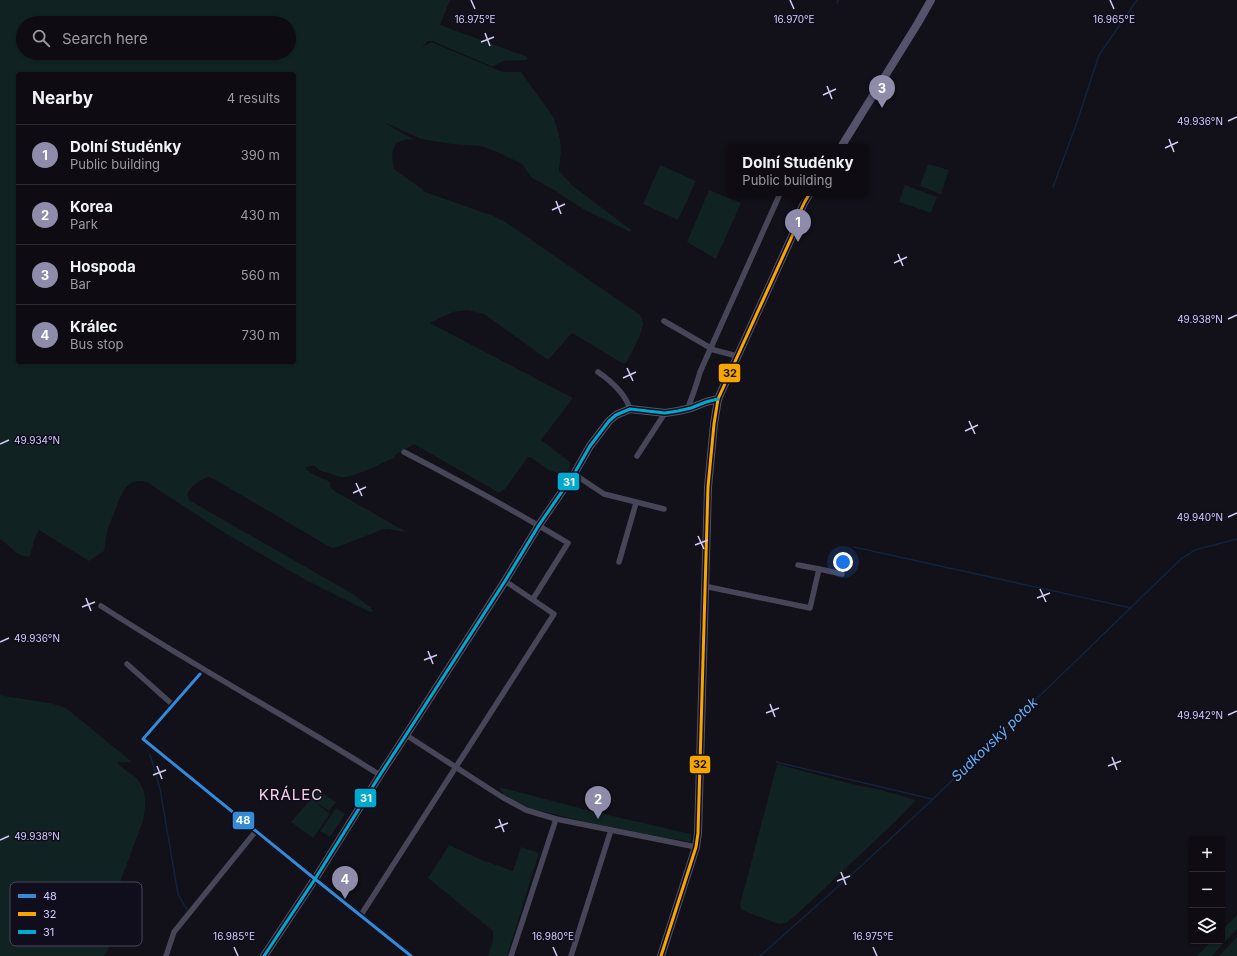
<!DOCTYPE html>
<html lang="en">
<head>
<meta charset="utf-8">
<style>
  body { margin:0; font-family:Inter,sans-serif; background:#17151b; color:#f1f3f6 }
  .controls { position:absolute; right:12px; bottom:12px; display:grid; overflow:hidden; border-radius:4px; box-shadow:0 1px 3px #0004 }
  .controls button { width:36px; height:36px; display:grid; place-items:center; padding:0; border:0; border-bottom:1px solid #2e2c32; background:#0e0c12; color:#f1f3f6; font:20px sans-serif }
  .you { position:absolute; left:843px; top:562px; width:14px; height:14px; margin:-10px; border:3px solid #fff; border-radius:50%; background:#1a73e8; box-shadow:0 0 0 6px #1a73e833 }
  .badge { display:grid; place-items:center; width:26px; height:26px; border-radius:50%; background:#8f8bab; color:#fff; font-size:13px; font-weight:700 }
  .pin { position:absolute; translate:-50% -33px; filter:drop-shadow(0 1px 2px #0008) }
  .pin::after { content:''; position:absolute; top:21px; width:14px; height:12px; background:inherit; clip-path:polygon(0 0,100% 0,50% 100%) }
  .popup { position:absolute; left:728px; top:144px; width:140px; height:52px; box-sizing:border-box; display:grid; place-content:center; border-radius:4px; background:#0e0c12; filter:drop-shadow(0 1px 3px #0005); font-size:13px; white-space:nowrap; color:#9b9b9f }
  .popup b { font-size:15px; color:#f1f3f6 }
  .popup::after { content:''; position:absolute; left:50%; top:100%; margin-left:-8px; border:8px solid transparent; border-top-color:#0e0c12 }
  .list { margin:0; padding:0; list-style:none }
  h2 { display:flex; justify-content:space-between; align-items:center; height:52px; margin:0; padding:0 16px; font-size:17px }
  h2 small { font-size:13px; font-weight:400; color:#9b9b9f }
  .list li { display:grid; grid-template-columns:26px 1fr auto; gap:12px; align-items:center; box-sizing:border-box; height:60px; padding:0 16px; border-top:1px solid #2e2c32 }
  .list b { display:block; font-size:15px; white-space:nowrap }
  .list p { margin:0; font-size:13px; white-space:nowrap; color:#9b9b9f }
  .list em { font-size:13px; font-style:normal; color:#9b9b9f }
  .icon { flex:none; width:22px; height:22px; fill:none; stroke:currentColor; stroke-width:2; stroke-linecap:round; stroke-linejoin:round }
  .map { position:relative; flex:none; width:1237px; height:956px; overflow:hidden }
  .search { position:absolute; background:#0e0c12; box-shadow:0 1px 3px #0004; left:16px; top:16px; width:280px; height:44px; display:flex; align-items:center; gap:10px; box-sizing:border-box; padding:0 14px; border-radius:22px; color:#9b9b9f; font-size:15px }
  .panel { position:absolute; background:#0e0c12; box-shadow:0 1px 3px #0004; left:16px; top:72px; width:280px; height:292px; border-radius:4px }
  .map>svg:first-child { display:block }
  .green { fill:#122; fill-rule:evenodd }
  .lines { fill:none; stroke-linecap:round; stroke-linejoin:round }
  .stream { stroke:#12233c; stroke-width:1.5 }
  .street { stroke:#474658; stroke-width:5.5 }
  .secondary { stroke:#54536b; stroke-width:8 }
  .bus-1-casing { stroke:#100d1c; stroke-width:6 }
  .bus-2-casing { stroke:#100d1c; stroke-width:6 }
  .bus-3-casing { stroke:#100d1c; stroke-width:6 }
  .bus-1 { stroke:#338bd7; stroke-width:3 }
  .bus-2 { stroke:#f7a600; stroke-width:3 }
  .bus-3 { stroke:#00a9ce; stroke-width:3 }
  .ticks { fill:none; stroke:#d3cdfa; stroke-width:1.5 }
  .labels { text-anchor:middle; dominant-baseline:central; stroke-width:3; stroke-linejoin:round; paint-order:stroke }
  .water-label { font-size:14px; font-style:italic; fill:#66b0ef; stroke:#100d1c }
  .quarter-label { font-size:15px; letter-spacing:1px; fill:#facfea; stroke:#100d1c }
  .key { fill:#100d1c; stroke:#4a475f; stroke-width:1 }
  .key-label { font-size:11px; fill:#d3cdfa }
  .ticks-label { font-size:10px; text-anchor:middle; fill:#d3cdfa; stroke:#100d1c; stroke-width:3; stroke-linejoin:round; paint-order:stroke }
  .line-badge { stroke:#100d1c; stroke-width:1.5 }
  .badge-label { font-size:11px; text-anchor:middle; font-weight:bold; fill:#fff }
  .pale-badge-label { font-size:11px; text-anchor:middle; font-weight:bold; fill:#111 }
</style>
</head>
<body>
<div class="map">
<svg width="1237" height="956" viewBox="0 0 1237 956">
  <rect width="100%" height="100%" fill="#121018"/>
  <!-- green -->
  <g class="green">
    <path d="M 0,0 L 450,0 L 440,25 L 528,57 L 527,60 L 503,61 L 494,66 L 491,66 L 432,41 L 428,41 L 422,47 L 431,42 L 503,72 L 521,72 L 554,118 L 560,139 L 561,149 L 559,171 L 573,186 L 631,230 L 630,232 L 583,209 L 554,190 L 532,178 L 522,164 L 502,154 L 481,146 L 452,144 L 421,139 L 384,122 L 414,140 L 407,139 L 396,143 C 391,153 392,158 394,169 L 425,191 L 422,191 L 491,215 L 504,221 L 640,315 C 641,318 643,321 643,324 C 642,333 631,355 626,363 L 622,363 L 572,333 L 548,360 L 484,314 L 467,310 L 453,312 L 430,323 L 573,398 L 541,440 L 570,462 L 570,467 L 565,475 L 549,470 L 530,457 L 528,457 L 505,489 L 499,493 L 414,444 L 396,454 L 394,458 C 381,463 355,478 341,477 C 337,476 333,475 329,473 C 323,472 319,471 315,466 L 310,466 L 306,467 L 306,469 C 313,476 322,477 330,482 L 330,487 L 336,492 L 375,514 L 406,532 L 387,529 L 381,530 L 340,546 L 333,548 L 328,546 L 214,479 L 208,477 C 199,481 192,485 187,494 L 189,500 L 353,594 L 370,607 L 373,611 L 370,612 L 304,579 L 228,535 L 148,483 C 127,474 120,497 115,511 C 112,518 109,525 107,532 C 106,538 105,545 104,551 L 89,561 L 39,530 L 35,538 L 30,556 C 19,560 9,544 0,539 ZM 23,23 L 289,23 L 289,53 L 23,53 ZM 18,74 L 294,74 L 294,362 L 18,362 Z"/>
    <polygon points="928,164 949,170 941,194 920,186"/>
    <polygon points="660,165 696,181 678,220 643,204"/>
    <polygon points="905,185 937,197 931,213 899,202"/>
    <polygon points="709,190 741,203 716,259 687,242"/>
    <path d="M 0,695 C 22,700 45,700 66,708 L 132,762 L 117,762 C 122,768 128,772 134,776 C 148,788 146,805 143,821 L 118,888 C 115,901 122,902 121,912 C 120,922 113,929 110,938 C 109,941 110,944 109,947 C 108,950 106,953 104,956 L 0,956 Z"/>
    <polygon points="777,764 852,784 881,790 916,800 896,821 795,916 786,923 779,924 744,911 741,909 740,905"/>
    <polygon points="499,787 591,811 691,834 691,842 655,836 590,823 529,808 503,794"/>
    <polygon points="318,791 336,802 329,811 312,800"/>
    <polygon points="311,799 330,814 313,838 291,822"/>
    <polygon points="336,808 345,814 330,837 320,831"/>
    <polygon points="449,845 482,860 513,871 521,847 539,853 507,956 488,956 493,940 493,931 428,878"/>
    <polygon points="1237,915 1237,929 1212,956 1197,956 1212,941 1222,941 1222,930"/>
    <polygon points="1237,937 1237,956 1219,956"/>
  </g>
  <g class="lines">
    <!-- stream -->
    <g class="stream">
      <polyline points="837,3 838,0"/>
      <polyline points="1053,187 1076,125 1099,55 1137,0"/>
      <polyline points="854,547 1131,608"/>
      <polyline points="150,754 160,789 178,894 187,910"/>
      <polyline points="776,762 932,799"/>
      <polyline points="760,956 859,868 933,799 1181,559 1195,550 1237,539"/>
    </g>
    <!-- street -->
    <g class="street">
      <polyline points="664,321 714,350 737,356"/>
      <path d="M 598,372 C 611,381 625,393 630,409"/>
      <path d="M 691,408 L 689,405 C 693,394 697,384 700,372 L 779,196"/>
      <path d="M 404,452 C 460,481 515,511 568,543 L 533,599"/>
      <polyline points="637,456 665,413"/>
      <polyline points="574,474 604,494 664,509"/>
      <polyline points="619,562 636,503"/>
      <polyline points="798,565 819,569"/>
      <polyline points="704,586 810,608 819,569 842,574"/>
      <path d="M 101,606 C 192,665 288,717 380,775"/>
      <polyline points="127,664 173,705"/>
      <polyline points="200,674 143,739 315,879 411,956"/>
      <polyline points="406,735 502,797 526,810 556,819 696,847"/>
      <polyline points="361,915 554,614 505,581"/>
      <polyline points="166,956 174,932 256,831"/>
      <polyline points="511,956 556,819"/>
      <polyline points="571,956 611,830"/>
    </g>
    <!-- secondary -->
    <g class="secondary">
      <polyline points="841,147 918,23 931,0"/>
      <polyline points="264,956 315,879 380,775 406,735 505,581 539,525 574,474 590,446 609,421 616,415 630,409 665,413 678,411 691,408 706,402 718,399"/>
      <path d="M 661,956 L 696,847 L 698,833 L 708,487 L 714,424 L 718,399 L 794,232 C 797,217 802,205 810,193"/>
    </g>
    <!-- bus-1 casing -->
    <g class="bus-1-casing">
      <polyline id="bus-1" points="200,674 143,739 315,879 411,956"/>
    </g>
    <!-- bus-2 casing -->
    <g class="bus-2-casing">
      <path id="bus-2" d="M 661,956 L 696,847 L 698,833 L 708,487 L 714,424 L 718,399 L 794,232 C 797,217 802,205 810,193"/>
    </g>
    <!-- bus-3 casing -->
    <g class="bus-3-casing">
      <polyline id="bus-3" points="264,956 315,879 380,775 406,735 505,581 539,525 574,474 590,446 609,421 616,415 630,409 665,413 678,411 691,408 706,402 718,399"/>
    </g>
    <!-- bus-1 -->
    <use href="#bus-1" class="bus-1"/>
    <!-- bus-2 -->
    <use href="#bus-2" class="bus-2"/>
    <!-- bus-3 -->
    <use href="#bus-3" class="bus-3"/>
  </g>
  <!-- ticks -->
  <path class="ticks" d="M 471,0 L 475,9M 790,0 L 794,9M 1110,0 L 1114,9M 485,33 L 490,46M 481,42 L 494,37M 827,86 L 832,99M 823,95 L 836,89M 1228,121 L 1237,117M 1169,139 L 1174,152M 1165,148 L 1178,142M 556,201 L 561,214M 552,210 L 565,204M 898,254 L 903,266M 894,263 L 907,257M 1228,319 L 1237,315M 627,368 L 633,381M 623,378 L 636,372M 969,421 L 975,434M 965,431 L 978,425M 0,444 L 9,440M 356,483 L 362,496M 353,493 L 366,487M 1228,517 L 1237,513M 698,536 L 704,549M 695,545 L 708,540M 1040,589 L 1046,602M 86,598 L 91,611M 1037,598 L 1050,593M 82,607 L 95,602M 0,642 L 9,638M 428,651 L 433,664M 424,660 L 437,655M 770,704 L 775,717M 766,713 L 779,708M 1228,715 L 1237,711M 1112,757 L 1117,770M 157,766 L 162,779M 1108,766 L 1121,761M 153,775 L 166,770M 499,819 L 504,832M 495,828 L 508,823M 0,840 L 9,836M 841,872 L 846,885M 837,881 L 850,876M 234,947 L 238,956M 553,947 L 557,956M 873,947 L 877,956"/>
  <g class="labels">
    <!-- water labels -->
    <g class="water-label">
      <text transform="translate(994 739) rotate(-44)">Sudkovský potok</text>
    </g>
    <!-- quarter labels -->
    <g class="quarter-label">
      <text x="291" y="794">KRÁLEC</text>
    </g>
  </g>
  <!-- legend -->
  <rect x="10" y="882" width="132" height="64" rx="6" class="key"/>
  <rect x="18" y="894" width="18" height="4" fill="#338bd7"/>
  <rect x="18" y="912" width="18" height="4" fill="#f7a600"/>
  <rect x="18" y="930" width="18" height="4" fill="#00a9ce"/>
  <g class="key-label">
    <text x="43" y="900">48</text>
    <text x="43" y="918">32</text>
    <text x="43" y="936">31</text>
  </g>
  <g class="ticks-label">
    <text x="475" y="23">16.975°E</text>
    <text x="794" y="23">16.970°E</text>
    <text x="1114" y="23">16.965°E</text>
    <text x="1200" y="125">49.936°N</text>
    <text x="1200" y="323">49.938°N</text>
    <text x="37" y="444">49.934°N</text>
    <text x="1200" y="521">49.940°N</text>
    <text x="37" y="642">49.936°N</text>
    <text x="1200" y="719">49.942°N</text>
    <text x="37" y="840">49.938°N</text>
    <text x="234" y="940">16.985°E</text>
    <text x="553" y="940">16.980°E</text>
    <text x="873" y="940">16.975°E</text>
  </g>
  <g class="line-badge">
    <rect x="718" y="363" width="23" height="20" rx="4" fill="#f7a600"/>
    <rect x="557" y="472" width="23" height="19" rx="4" fill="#00a9ce"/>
    <rect x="689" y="755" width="22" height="19" rx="4" fill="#f7a600"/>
    <rect x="354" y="788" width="23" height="20" rx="4" fill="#00a9ce"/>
    <rect x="232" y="811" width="23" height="19" rx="4" fill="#338bd7"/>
  </g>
  <g class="badge-label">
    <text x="569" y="486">31</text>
    <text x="366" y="802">31</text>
    <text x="243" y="824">48</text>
  </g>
  <g class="pale-badge-label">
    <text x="730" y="377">32</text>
    <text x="700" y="768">32</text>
  </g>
</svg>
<div class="controls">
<button>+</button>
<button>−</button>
<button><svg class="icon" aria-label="layers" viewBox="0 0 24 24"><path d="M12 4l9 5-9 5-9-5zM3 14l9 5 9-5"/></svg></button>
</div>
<div class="you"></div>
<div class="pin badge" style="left:798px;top:242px">1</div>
<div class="popup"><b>Dolní Studénky</b>Public building</div>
<div class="pin badge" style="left:598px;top:819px">2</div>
<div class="pin badge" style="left:882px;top:108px">3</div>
<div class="pin badge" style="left:345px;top:899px">4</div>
<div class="search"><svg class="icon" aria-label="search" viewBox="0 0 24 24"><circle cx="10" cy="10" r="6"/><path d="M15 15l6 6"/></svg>Search here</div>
<section class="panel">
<h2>Nearby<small>4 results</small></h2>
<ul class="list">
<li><span class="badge">1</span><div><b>Dolní Studénky</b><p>Public building</p></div><em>390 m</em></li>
<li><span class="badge">2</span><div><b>Korea</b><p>Park</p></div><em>430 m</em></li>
<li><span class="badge">3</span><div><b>Hospoda</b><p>Bar</p></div><em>560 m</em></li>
<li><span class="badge">4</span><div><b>Králec</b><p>Bus stop</p></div><em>730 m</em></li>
</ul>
</section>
</div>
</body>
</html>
